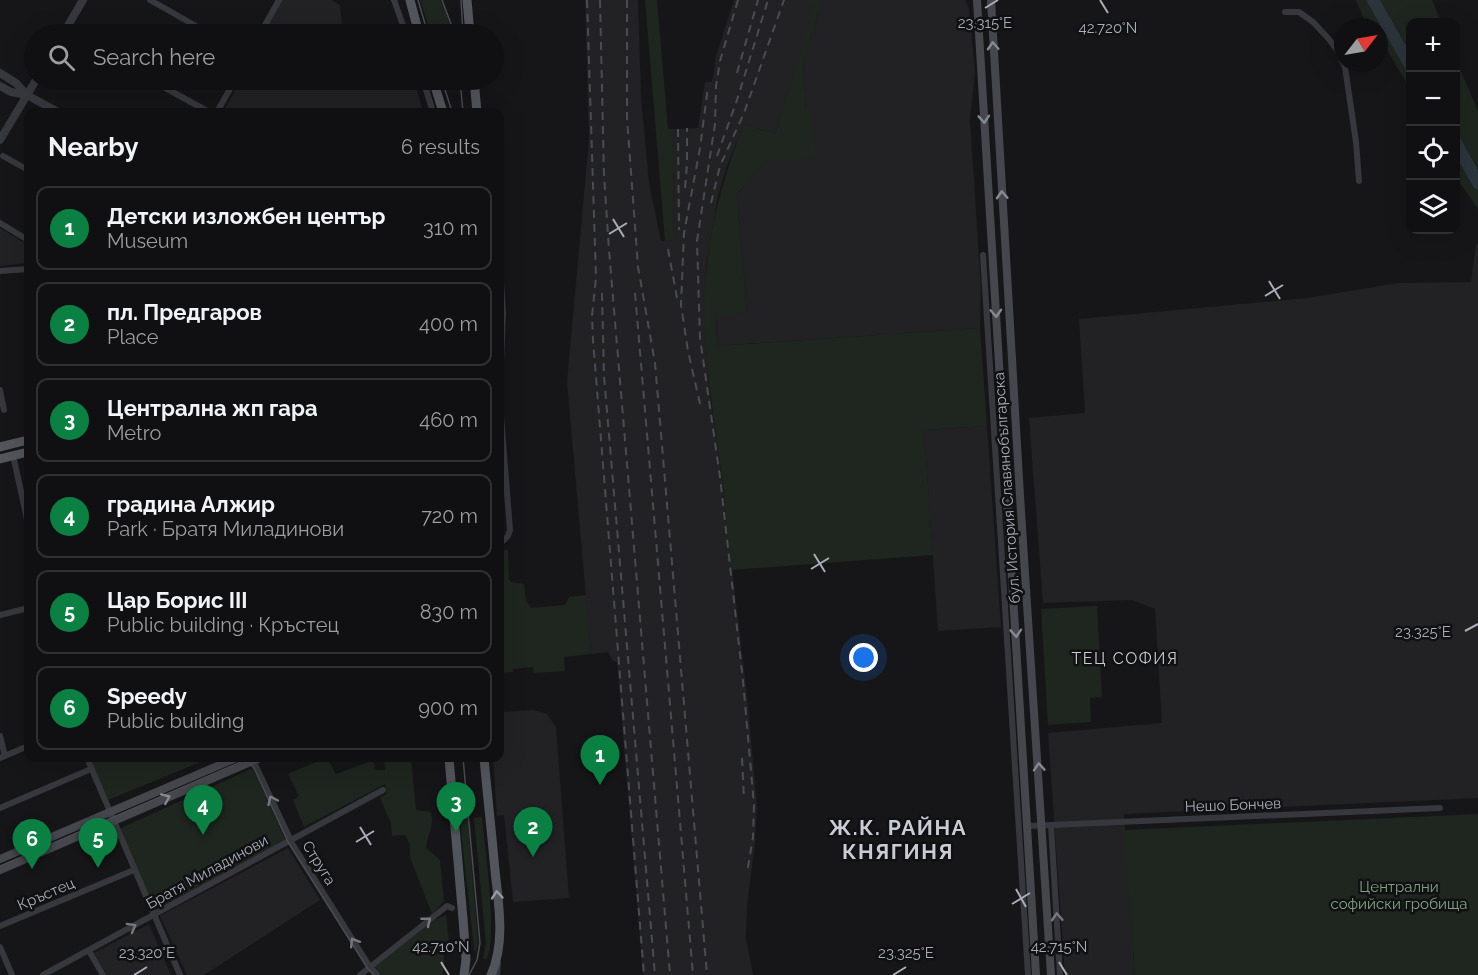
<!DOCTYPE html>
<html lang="en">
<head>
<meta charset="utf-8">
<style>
  body { margin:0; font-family:Raleway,sans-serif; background:#19191b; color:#f1f3f6 }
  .controls { position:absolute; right:18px; top:18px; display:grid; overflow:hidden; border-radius:12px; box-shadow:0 6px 24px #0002 }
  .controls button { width:54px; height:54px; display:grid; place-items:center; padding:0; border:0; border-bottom:2px solid #303032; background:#101012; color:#f1f3f6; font:30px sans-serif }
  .compass { position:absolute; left:1334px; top:18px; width:54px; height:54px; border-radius:50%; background:#101012; box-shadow:0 6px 24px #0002; rotate:59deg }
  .you { position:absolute; left:864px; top:658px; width:21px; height:21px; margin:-15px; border:4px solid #fff; border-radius:50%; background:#1a73e8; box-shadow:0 0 0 9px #1a73e833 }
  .badge { display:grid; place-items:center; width:39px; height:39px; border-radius:50%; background:#0b8043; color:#fff; font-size:20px; font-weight:700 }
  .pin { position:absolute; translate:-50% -50px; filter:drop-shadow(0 2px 3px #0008) }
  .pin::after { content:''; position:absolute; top:32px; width:21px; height:18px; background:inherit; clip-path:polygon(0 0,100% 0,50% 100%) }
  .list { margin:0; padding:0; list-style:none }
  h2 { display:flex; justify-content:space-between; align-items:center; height:78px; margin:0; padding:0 24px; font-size:26px }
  h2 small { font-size:20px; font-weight:400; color:#9c9d9f }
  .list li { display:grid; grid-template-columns:39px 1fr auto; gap:18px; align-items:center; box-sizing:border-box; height:84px; margin:0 12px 12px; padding:0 12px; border:2px solid #303032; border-radius:12px }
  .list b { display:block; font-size:22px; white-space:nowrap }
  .list p { margin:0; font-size:20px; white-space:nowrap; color:#9c9d9f }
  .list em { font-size:20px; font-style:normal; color:#9c9d9f }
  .icon { flex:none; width:33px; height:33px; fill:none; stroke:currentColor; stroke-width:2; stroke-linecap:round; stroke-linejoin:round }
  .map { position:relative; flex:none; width:1478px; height:975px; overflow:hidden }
  .search { position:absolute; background:#101012; box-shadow:0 6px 24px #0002; left:24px; top:24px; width:480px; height:66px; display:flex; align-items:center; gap:15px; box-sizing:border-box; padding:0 21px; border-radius:33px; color:#9c9d9f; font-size:22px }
  .panel { position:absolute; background:#101012; box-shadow:0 6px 24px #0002; left:24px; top:108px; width:480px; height:654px; border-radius:12px }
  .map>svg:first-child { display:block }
  .built { fill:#222225 }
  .green { fill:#1e261f }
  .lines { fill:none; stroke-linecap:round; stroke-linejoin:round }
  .river { stroke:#2c353c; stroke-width:12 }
  .minor { stroke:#37383d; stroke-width:6 }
  .tertiary { stroke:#37383d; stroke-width:8 }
  .secondary { stroke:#45474d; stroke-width:8 }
  .primary { stroke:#53555c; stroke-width:9 }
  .tram { stroke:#4a4c52; stroke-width:1.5 }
  .rail { stroke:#4a4c52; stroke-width:2; stroke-dasharray:8 6; stroke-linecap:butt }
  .oneway { stroke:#858993 }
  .oneway2 { stroke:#757881 }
  .oneway3 { stroke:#979ba6 }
  .ticks { fill:none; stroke:#a8adb8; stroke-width:2 }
  .labels { text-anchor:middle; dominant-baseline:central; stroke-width:5; stroke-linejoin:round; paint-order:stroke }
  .street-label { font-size:15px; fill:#a8adb8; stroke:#111113 }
  .park-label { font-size:15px; fill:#7fa381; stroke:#111113 }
  .neighbourhood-label { font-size:16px; letter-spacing:1.5px; fill:#c9ccd4; stroke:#111113 }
  .district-label { font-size:21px; font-weight:bold; letter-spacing:1.5px; fill:#c9ccd4; stroke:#111113 }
  .ticks-label { font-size:15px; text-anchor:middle; fill:#a8adb8; stroke:#111113; stroke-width:5; stroke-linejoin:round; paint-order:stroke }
</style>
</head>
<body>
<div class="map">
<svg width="1478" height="975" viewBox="0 0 1478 975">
  <rect width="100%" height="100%" fill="#161618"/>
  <!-- built -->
  <g class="built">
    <polygon points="279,0 331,0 340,5 343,34 260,34"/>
    <polygon points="585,0 638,0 641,96 649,183 661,241 674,240 673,129 698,128 705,82 712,82 716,56 734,0 807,0 806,2 817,7 775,134 744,124 727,166 718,196 706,265 705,329 709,387 722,481 748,705 757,806 755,843 747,906 746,938 753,975 643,975 617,662 613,661 608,652 591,654 567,382 589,139"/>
    <polygon points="819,0 965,0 969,9 975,72 970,120 981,287 980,328 717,346 716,315 747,313 737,194 812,109 806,109 803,63 819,10"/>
    <polygon points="241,80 281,80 282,84 290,83 290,80 414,80 423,112 223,112"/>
    <polygon points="0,228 28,245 28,263 0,266"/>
    <polygon points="1478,244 1478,798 1124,814 1135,975 1065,975 1048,733 1162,723 1155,609 1132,600 1043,603 1029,418 1085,413 1079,319 1307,298 1399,283 1471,282 1476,245"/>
    <polygon points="987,426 1001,627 938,631 924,430"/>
    <polygon points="534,710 547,714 556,727 569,898 513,902 504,815 497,816 493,758 500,758 500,712"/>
    <polygon points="288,848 320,900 204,975 187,975 160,916"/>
    <polygon points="149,924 171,975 107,975 94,953"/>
  </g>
  <!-- green -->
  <g class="green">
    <polygon points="420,0 440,0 447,14 452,34 431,34"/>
    <polygon points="645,0 657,0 668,129 673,129 674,240 665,241"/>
    <path d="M 807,0 L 819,0 L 819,10 L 803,63 L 806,109 L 812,109 L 816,158 L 767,161 L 737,194 L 747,313 L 716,316 L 717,346 L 980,328 L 987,426 L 924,430 L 933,555 L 731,570 C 728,540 726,510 722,479 C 713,408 699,337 707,265 C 712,215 726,170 744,124 L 775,134 L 816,7 L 806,2 Z"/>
    <polygon points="1356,0 1432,0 1441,22 1410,22 1410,89 1379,36 1379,27 1372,27 1363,17"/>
    <polygon points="1456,60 1478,111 1478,209 1456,177"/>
    <polygon points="502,550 508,550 509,579 511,582 524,584 526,600 531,608 565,605 569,597 586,595 591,654 564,657 565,671 534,673 533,667 513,669 513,672 500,673 500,551"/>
    <polygon points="1097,606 1102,697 1090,698 1091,722 1048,725 1041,609"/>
    <polygon points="90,758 210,758 108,800"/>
    <path d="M 325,758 L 327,758 L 336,774 L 374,760 L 375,770 L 385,770 L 384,758 L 411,758 L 416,810 L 431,812 C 435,829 427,832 426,848 L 440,860 L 444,901 L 432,914 L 410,857 L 410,845 L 405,835 L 392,836 L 391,823 L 380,798 L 387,793 L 385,784 L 304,827 L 293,800 L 299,796 L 288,774 Z"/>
    <polygon points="253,768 286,841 156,912 119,829"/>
    <path d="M 467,809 L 478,943 L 476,952 L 474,950 C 470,903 463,857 459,810 Z"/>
    <polygon points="1478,814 1478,975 1135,975 1124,830"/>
    <path d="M 482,817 C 484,843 499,942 486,960 L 483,958 L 486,944 L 474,818 Z"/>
    <path d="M 446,915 L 449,941 C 439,957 448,961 442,975 L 381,975 L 374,968 L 436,919 Z"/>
  </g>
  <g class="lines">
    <!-- river -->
    <g class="river">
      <polyline points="1373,0 1410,65"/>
      <polyline points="1456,143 1478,183"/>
    </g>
    <!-- minor -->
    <g class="minor">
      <polyline points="150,0 210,34"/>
      <polyline points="394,0 406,34"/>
      <polyline points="1285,12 1299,12 1313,22 1328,38 1337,50 1345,67 1356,142 1359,181"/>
      <polyline points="260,34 279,0"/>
      <polyline points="151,80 209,112"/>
      <polyline points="423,80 433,112"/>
      <polyline points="217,112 235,80"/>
      <polyline points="3,156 28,170"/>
      <polyline points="0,223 28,240"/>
      <polyline points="983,255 1028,975"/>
      <polyline points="500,268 503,312 500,386"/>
      <polyline points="0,271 28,269"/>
      <polyline points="0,390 4,410"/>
      <polyline points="500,403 510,530 508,536 500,544"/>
      <polyline points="13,455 28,524"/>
      <polyline points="0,615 28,608"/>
      <polyline points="0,736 5,756"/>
      <polyline points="0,758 28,746"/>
      <polyline points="87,758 180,975"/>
      <polyline points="252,758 293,845 370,967 377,975"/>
      <polyline points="0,808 91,769"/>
      <polyline points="1051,825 1060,975"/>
      <polyline points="1028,826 1440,808"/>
      <polyline points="0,926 134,870"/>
      <polyline points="0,947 12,975"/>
      <polyline points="89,951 103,975"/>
      <polyline points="43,975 383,790"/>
      <polyline points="360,975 447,906 452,908"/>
      <polyline points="497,975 498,963"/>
    </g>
    <!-- tertiary -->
    <g class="tertiary">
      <polyline points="63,34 83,0"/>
      <polyline points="0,73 16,83 27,95 58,112"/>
      <polyline points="0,86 11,92 27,95"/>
      <polyline points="0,140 36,80"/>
    </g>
    <!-- secondary -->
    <g class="secondary">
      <polyline points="977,0 1036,975"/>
      <polyline points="991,0 1020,496 1051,975"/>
      <polyline points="0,859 236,758"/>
      <polyline points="0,870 260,758"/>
    </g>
    <!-- primary -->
    <g class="primary">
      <polyline points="410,0 419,34"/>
      <polyline points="467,0 470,34"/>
      <polyline points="433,80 443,112"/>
      <polyline points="474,80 477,112"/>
      <polyline points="0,447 28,440"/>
      <polyline points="0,459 28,452"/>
      <polyline points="449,758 463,919 466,959 464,975"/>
      <path d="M 484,758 C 487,792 491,826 494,860 C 497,896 507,940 491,975"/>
    </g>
    <!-- tram -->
    <g class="tram">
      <polyline points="418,0 428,34"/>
      <polyline points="442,0 451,24 453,34"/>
      <polyline points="461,0 463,34"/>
      <polyline points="442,80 452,112"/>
      <polyline points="460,80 463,112"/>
      <polyline points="463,758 480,943 477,960 469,975"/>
      <polyline points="242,761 249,763 254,768 288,842 368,969 374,975"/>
      <polyline points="0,866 250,758"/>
    </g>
    <!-- rail -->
    <g class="rail">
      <polyline points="587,0 596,277 592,316 593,340 644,975"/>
      <polyline points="600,0 604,175 609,250 670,975"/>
      <polyline points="627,0 627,118 638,267 655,363 707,975"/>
      <polyline points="738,0 720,61 716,86 715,124 697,241 700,338 720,477 743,681 754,805 753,837 747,873"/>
      <polyline points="737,73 758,0"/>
      <polyline points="678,129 679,230"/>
      <polyline points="717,156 737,100 768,0"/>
      <polyline points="685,188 687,164 687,128"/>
      <polyline points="711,203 720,166 744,113 784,0"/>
      <polyline points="668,249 677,298"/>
      <polyline points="602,293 604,376 655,975"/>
      <polyline points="635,293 693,975"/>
      <polyline points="700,404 688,351 681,305 684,233 700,148 708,87"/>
      <polyline points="742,758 744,800"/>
    </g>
  </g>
  <!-- one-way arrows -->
  <defs><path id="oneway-chevron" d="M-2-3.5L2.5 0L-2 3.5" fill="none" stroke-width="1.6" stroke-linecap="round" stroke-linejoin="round" transform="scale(1.5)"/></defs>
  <g class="oneway">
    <use href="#oneway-chevron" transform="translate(993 46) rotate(-93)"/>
    <use href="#oneway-chevron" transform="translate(984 119) rotate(86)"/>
    <use href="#oneway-chevron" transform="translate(1002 195) rotate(-93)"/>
    <use href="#oneway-chevron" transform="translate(996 313) rotate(87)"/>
    <use href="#oneway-chevron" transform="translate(1016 633) rotate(86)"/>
    <use href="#oneway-chevron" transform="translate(1039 767) rotate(-94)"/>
    <use href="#oneway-chevron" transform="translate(166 798) rotate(-23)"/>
  </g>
  <g class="oneway2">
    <use href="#oneway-chevron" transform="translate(272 800) rotate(-115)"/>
    <use href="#oneway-chevron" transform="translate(1057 917) rotate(-93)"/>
    <use href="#oneway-chevron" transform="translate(427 921) rotate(-39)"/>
    <use href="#oneway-chevron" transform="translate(132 927) rotate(-29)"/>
    <use href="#oneway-chevron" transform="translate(354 942) rotate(-122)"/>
  </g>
  <use class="oneway3" href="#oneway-chevron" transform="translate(497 895) rotate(-95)"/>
  <!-- ticks -->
  <path class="ticks" d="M 1100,0 L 1108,13M 985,8 L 998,0M 613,219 L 624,237M 609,234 L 627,223M 1269,281 L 1280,299M 1265,296 L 1283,285M 814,554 L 825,572M 811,569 L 829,558M 1465,631 L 1478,624M 360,827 L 371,845M 356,842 L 374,831M 1016,889 L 1026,907M 1012,904 L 1030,893M 441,962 L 449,975M 1059,962 L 1067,975M 134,975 L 147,967M 893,975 L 906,967"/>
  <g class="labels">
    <!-- street labels -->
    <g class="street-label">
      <text transform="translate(1007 488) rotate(-94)">бул. История Славянобългарска</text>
      <text transform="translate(1233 805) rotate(-2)">Нешо Бончев</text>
      <text transform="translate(319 863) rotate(58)">Струга</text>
      <text transform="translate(207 872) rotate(-29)">Братя Миладинови</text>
      <text transform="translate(46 894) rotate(-23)">Кръстец</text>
    </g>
    <!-- park labels -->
    <g class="park-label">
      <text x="1399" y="887">Централни<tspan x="1399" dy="17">софийски гробища</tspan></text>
    </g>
    <!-- neighbourhood labels -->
    <g class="neighbourhood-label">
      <text x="1125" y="658">ТЕЦ СОФИЯ</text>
    </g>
    <!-- district labels -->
    <g class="district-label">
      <text x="898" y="827">Ж.К. РАЙНА<tspan x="898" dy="24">КНЯГИНЯ</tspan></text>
    </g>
  </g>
  <g class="ticks-label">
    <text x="985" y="28">23.315°E</text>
    <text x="1108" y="33">42.720°N</text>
    <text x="1423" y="637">23.325°E</text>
    <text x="441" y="952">42.710°N</text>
    <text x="1059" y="952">42.715°N</text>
    <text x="147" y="958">23.320°E</text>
    <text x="906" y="958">23.325°E</text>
  </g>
</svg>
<div class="controls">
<button>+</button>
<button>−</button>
<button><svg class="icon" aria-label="locate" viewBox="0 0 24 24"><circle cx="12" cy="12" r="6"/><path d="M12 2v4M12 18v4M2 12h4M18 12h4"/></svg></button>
<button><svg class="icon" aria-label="layers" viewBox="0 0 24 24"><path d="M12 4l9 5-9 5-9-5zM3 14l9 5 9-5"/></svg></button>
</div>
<svg class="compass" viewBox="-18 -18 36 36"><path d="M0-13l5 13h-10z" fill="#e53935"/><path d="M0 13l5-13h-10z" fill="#9c9d9f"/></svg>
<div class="you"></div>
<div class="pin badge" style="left:600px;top:785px">1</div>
<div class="pin badge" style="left:533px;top:857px">2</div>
<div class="pin badge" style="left:456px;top:832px">3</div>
<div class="pin badge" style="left:203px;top:835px">4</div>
<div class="pin badge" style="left:98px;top:868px">5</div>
<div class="pin badge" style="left:32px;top:869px">6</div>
<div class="search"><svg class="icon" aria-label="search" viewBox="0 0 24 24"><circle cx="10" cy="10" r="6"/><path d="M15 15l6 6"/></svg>Search here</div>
<section class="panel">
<h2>Nearby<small>6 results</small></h2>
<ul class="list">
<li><span class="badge">1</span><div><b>Детски изложбен център</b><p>Museum</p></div><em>310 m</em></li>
<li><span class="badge">2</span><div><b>пл. Предгаров</b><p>Place</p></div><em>400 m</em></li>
<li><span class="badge">3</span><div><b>Централна жп гара</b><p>Metro</p></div><em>460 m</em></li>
<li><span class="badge">4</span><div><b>градина Алжир</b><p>Park · Братя Миладинови</p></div><em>720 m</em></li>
<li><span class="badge">5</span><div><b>Цар Борис III</b><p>Public building · Кръстец</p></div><em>830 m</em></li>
<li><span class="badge">6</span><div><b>Speedy</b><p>Public building</p></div><em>900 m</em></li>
</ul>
</section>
</div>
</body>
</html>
